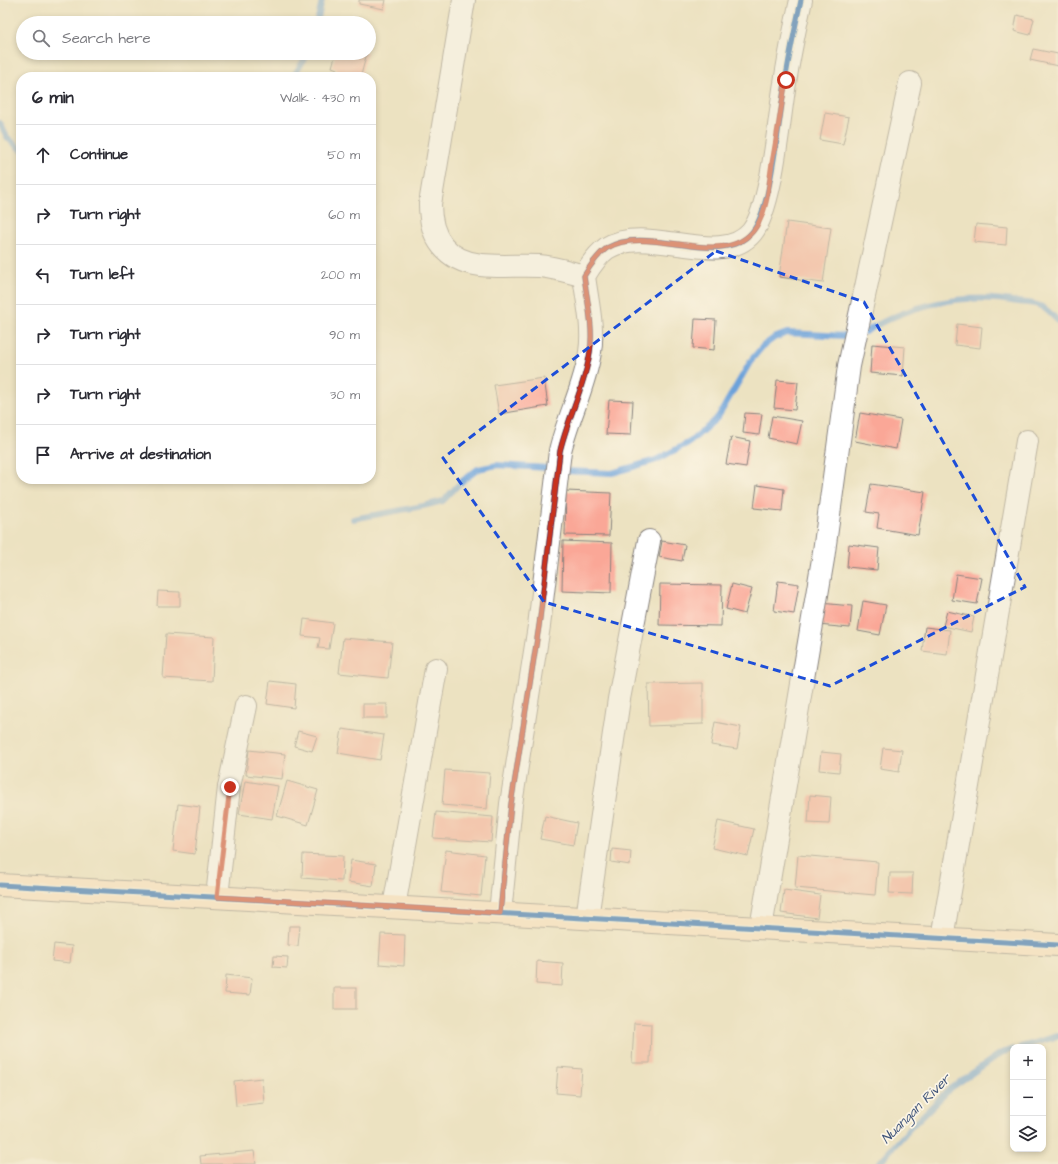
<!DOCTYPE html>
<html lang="en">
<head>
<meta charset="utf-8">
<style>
  body { margin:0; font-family:"Architects Daughter",sans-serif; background:#f2f2f3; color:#2b2b33 }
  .controls { position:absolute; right:12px; bottom:12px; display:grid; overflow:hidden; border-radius:8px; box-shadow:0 2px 6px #0003 }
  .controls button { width:36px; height:36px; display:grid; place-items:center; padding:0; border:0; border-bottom:1px solid #e1e1e2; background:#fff; color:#2b2b33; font:20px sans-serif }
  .stop { position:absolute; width:12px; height:12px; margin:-9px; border:3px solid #c8321e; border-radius:50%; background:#fff }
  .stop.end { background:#c8321e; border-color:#fff; box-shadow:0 1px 4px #0008 }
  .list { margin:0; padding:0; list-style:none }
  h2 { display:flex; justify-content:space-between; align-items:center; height:52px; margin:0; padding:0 16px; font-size:17px }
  h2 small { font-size:13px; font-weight:400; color:#7c7c81 }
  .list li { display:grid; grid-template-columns:26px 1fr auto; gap:12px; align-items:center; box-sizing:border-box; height:60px; padding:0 16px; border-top:1px solid #e1e1e2 }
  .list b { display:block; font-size:15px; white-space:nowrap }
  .list em { font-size:13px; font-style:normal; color:#7c7c81 }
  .icon { flex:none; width:22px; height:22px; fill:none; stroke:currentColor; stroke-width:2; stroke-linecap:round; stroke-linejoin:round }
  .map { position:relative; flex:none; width:1058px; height:1164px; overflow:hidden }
  .search { position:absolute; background:#fff; box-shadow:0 2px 6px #0003; left:16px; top:16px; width:360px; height:44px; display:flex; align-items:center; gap:10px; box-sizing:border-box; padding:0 14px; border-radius:22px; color:#7c7c81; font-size:15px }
  .panel { position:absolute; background:#fff; box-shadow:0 2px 6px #0003; left:16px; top:72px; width:360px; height:412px; border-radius:16px }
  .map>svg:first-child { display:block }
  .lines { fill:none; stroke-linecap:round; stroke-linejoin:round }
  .stream { stroke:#6ca2da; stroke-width:6 }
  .building { fill:#faa797 }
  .street-casing { stroke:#87827e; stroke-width:24 }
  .secondary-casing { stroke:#87827e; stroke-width:24 }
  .street { stroke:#fff; stroke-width:22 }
  .secondary { stroke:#ffe4c6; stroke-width:22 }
  .cycleway-casing { stroke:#fcf5e5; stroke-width:8 }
  .cycleway { stroke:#0057b8; stroke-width:5 }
  .route { stroke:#c8321e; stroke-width:5 }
  .marked { fill:none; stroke:#1d4ed8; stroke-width:3; stroke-dasharray:8 5; stroke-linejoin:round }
  .labels { text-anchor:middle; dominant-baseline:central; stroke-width:3.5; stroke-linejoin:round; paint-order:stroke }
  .water-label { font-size:14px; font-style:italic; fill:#40557b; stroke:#fcf5e5 }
</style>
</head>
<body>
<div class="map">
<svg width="1058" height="1164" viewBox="0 0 1058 1164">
  <rect width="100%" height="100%" fill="#fcf5e5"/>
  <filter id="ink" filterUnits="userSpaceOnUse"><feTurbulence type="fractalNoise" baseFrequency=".025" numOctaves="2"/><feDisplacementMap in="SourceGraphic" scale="8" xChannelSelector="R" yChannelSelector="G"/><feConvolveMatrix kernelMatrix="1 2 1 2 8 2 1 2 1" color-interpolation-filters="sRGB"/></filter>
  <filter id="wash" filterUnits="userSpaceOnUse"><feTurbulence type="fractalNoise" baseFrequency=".012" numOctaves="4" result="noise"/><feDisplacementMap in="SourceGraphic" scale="16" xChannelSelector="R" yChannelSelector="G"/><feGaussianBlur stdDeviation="0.9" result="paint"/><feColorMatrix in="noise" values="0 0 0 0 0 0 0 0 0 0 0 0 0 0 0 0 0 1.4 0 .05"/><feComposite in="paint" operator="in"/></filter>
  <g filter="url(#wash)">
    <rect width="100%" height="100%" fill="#ece2c1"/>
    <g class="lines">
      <!-- stream -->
      <g class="stream">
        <polyline points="317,23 322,0"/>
        <polyline points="293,77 308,53"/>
        <polyline points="0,123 7,137 21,150"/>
        <path d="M 865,332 C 910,304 966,292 1018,302 C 1025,303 1036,303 1042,307 C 1048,310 1053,316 1058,321"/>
        <polyline points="565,471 612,473 656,460 690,442 718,417 752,359 763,346 774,338 787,333 846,336"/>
        <polyline points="353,519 423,506 443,501 461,482 478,469 497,465 548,468"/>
        <polyline points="1021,1047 1058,1036"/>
        <polyline points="878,1164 912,1126 951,1088 1001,1053 1013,1049"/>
      </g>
    </g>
    <g id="blocks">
      <!-- building -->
      <g class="building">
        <polygon points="359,0 386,0 384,9 359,4"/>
        <polygon points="1017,15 1034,19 1030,35 1014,31"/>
        <polygon points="1033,49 1058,54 1058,66 1030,60"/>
        <polygon points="336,53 367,53 361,75 348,72 346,77 335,77 337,69 332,67"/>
        <polygon points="825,113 849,117 843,144 820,140"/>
        <polygon points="787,222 831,228 823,283 779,277"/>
        <polygon points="976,224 1007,227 1006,245 974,242"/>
        <polygon points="695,319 716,320 714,350 693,348"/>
        <polygon points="957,324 982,327 980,348 955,345"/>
        <polygon points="872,344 905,347 903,376 870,373"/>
        <polygon points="544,378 548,406 499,414 494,385"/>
        <polygon points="777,380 798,382 795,410 774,408"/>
        <polygon points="609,400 633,401 631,435 606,434"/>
        <polygon points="745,413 762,414 759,435 743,433"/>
        <polygon points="860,413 901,420 896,449 855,441"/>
        <polygon points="772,416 802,421 797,444 768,438"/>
        <polygon points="731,437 750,441 746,467 726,464"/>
        <polygon points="871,484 925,492 918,535 877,528 879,514 866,512"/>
        <polygon points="757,485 784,489 782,511 754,508"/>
        <polygon points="566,491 611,493 609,536 565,535"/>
        <polygon points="563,541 612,543 611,593 562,591"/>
        <polygon points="662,541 685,545 682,561 659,557"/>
        <polygon points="849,544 879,548 877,570 847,567"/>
        <polygon points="956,574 982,578 977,604 952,600"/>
        <polygon points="778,581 799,584 794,614 774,611"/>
        <polygon points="660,584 722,585 721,626 659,625"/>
        <polygon points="732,584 752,589 745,614 726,609"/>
        <polygon points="158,591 180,592 180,606 157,606"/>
        <polygon points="863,601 886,605 880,635 858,631"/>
        <polygon points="820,603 852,606 850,628 818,625"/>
        <polygon points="947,611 974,617 971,632 943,626"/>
        <polygon points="304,619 333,623 329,649 318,648 320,638 302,636"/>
        <polygon points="925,627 950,630 947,654 922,651"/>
        <polygon points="166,634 214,637 212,681 163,678"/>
        <polygon points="343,638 392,642 388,678 339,673"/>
        <polygon points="270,681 296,684 294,708 267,704"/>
        <polygon points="703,683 703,724 649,726 648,684"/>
        <rect x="363" y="704" width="24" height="14"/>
        <polygon points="715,722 741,727 737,749 711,745"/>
        <polygon points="342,729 384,735 380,760 338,753"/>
        <polygon points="298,731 317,736 312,751 294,746"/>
        <polygon points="883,748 902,750 899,772 880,769"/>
        <polygon points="249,750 285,754 282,779 246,775"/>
        <polygon points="821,752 841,754 839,772 819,770"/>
        <polygon points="445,770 490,773 487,809 442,805"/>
        <polygon points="245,781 278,786 272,819 239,814"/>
        <polygon points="287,781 318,790 308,825 277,816"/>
        <polygon points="810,795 831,797 829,824 808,823"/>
        <polygon points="178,804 200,807 195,854 173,851"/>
        <polygon points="436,812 493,817 491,842 433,838"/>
        <polygon points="545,816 577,823 573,845 540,839"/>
        <polygon points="718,821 754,829 748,856 712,848"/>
        <polygon points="612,849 631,851 630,865 611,862"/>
        <polygon points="446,850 485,855 481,896 441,892"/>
        <polygon points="303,854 343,856 342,881 302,878"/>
        <polygon points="798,855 878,862 875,895 795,888"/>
        <polygon points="351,860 376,864 373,886 348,882"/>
        <polygon points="890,873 913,873 912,894 889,893"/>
        <polygon points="784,890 820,895 817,918 781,913"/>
        <polygon points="289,926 300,926 298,946 288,945"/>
        <polygon points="381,934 405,935 404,966 379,964"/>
        <polygon points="54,944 72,946 70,963 52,961"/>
        <polygon points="274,956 288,957 287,968 273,967"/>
        <polygon points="537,961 563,963 562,986 536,984"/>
        <polygon points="226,975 252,978 250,995 225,993"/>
        <rect x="334" y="988" width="22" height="21"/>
        <polygon points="634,1023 651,1024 650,1063 632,1063"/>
        <polygon points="558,1067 582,1069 580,1095 556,1093"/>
        <polygon points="262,1078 264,1103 236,1106 234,1081"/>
        <polygon points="254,1151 256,1164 201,1164 200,1156"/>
      </g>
    </g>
  </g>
  <g filter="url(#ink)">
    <use href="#blocks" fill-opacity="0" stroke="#87827e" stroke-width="1"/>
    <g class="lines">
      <!-- street casing -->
      <g class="street-casing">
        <g id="street">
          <path d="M 464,0 L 430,204 C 430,238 446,261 481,265 C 500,267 520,265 539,266 C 554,267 569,272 584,276"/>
          <polyline points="217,897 229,787 246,706"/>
          <polyline points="394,907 436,669"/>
          <path d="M 500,913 L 511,804 L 539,626 L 560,451 C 568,417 585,386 590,352 C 594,328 587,300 584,276 C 590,266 597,255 607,248 C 648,223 721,270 752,232 C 772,207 779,118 785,83 C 789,55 795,28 801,0"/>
          <polyline points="587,918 619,699 649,541"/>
          <polyline points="761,928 823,559 849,366 910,83"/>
          <polyline points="942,938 1027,441"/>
        </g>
      </g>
      <!-- secondary casing -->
      <g class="secondary-casing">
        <polyline id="secondary" points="0,885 1058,945"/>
      </g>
      <!-- street -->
      <use href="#street" class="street"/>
      <!-- secondary -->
      <use href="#secondary" class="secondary"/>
      <!-- cycleway casing -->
      <g class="cycleway-casing">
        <g id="cycleway">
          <polyline points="0,885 1058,945"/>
          <path d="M 500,913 L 511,804 L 539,626 L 560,451 C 568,417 585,386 590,352 C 594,328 587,300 584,276 C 590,266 597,255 607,248 C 648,223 721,270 752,232 C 772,207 779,118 785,83 C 789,55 795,28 801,0"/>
        </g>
      </g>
      <!-- cycleway -->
      <use href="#cycleway" class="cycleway"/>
    </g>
  </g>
  <g class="lines" filter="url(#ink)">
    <!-- route -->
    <path class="route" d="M 230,787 L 217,897 L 500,913 L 511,804 L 539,626 L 560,451 C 568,417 585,386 590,352 C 594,328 587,300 584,276 C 590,266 597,255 607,248 C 651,222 732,276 759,222 C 768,205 769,182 772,163 C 777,136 781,108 786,80"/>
  </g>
  <!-- marked area -->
  <path d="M0 0H1058V1164H0ZM 716,251 L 864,302 L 1025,587 L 830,686 L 544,602 L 443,458 Z" fill="#ece2c1" fill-opacity=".55" fill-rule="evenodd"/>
  <path class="marked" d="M 716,251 L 864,302 L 1025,587 L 830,686 L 544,602 L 443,458 Z"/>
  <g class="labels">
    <!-- water labels -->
    <g class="water-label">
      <text transform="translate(916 1109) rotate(-45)">Nuangan River</text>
    </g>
  </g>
</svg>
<div class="controls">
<button>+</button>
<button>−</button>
<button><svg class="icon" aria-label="layers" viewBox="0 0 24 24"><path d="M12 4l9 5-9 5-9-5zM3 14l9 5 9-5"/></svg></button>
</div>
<div class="stop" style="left:786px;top:80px"></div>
<div class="stop end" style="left:230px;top:787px"></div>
<div class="search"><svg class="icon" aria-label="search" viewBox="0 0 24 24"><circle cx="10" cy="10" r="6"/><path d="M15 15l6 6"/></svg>Search here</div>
<section class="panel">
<h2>6 min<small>Walk · 430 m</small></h2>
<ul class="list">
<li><svg class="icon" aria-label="ahead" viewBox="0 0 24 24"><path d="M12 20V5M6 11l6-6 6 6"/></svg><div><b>Continue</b></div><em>50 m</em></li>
<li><svg class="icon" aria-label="right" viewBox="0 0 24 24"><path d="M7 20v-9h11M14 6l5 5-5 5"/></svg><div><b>Turn right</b></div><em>60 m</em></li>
<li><svg class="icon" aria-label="left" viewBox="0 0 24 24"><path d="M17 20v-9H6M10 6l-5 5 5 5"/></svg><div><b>Turn left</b></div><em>200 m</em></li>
<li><svg class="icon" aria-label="right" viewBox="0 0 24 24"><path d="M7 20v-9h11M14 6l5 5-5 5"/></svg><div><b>Turn right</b></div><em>90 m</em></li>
<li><svg class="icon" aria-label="right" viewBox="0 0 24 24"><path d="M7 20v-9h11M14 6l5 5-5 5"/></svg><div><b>Turn right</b></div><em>30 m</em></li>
<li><svg class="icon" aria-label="arrive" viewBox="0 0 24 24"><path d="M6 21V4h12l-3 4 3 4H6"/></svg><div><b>Arrive at destination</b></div></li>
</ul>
</section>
</div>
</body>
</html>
